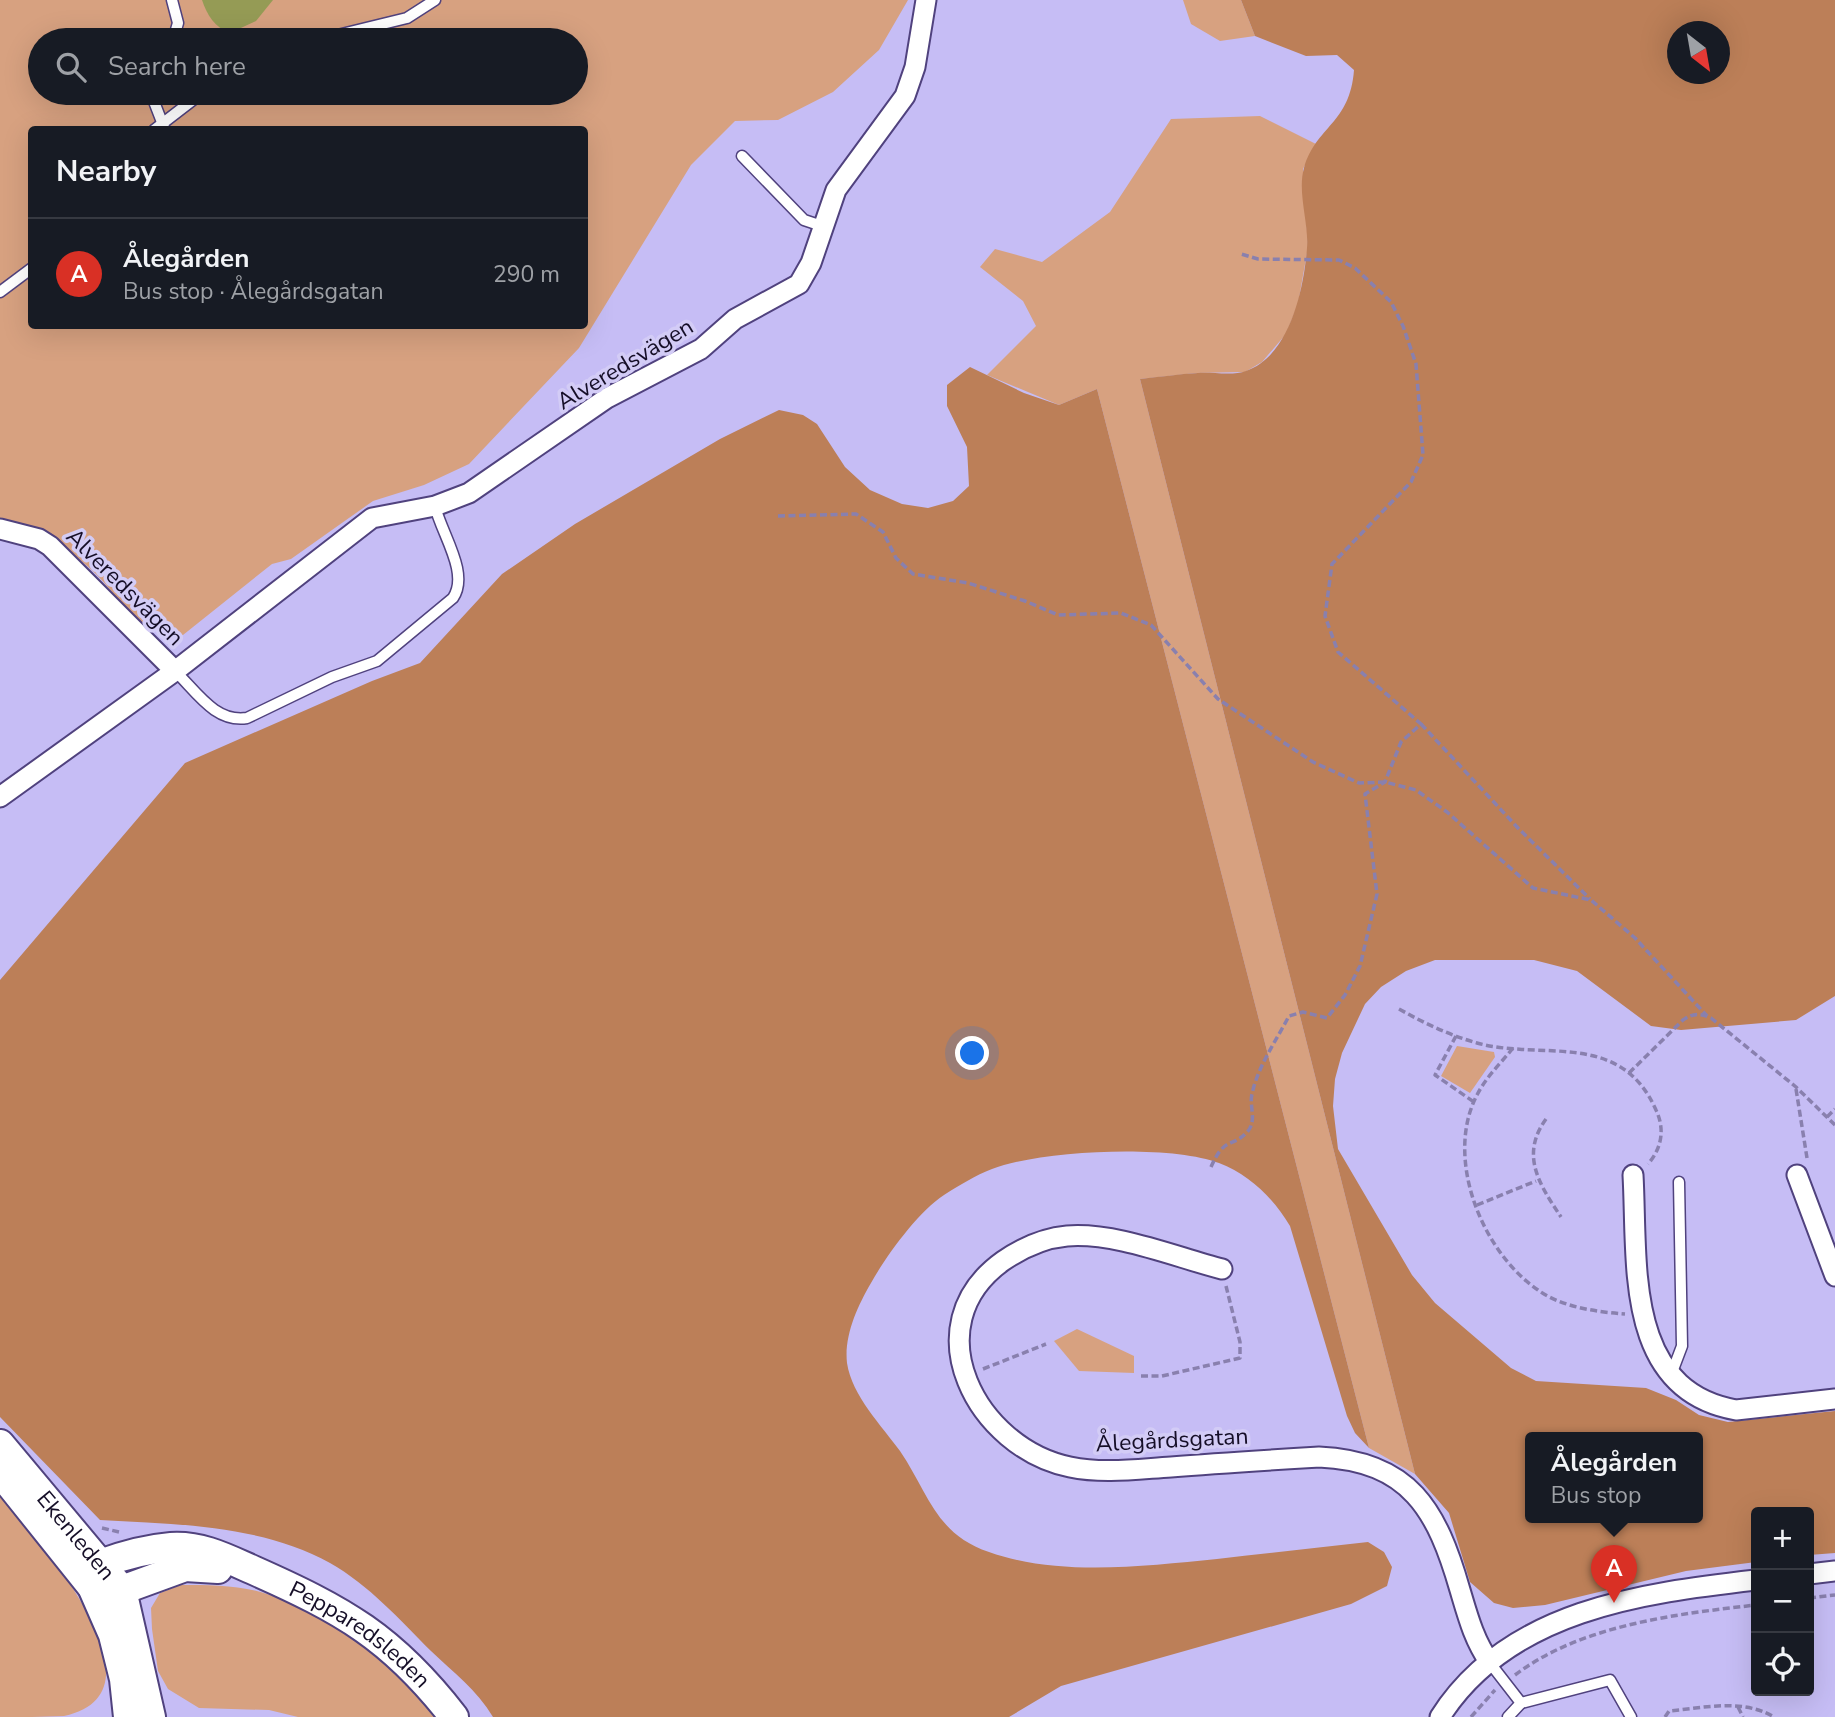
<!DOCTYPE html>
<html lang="en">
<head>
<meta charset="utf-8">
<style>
  body { margin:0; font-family:"Nunito Sans",sans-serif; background:#242831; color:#f1f3f6 }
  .controls { position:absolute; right:21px; bottom:21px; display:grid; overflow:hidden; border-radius:7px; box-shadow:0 7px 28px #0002 }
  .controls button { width:63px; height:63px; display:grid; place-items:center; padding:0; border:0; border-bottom:2px solid #363941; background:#171b24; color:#f1f3f6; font:35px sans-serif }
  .compass { position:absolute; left:1667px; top:21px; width:63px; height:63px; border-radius:50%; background:#171b24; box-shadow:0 7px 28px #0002; rotate:149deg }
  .you { position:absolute; left:973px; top:1054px; width:24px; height:24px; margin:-18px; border:5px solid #fff; border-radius:50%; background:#1a73e8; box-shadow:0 0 0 10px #1a73e833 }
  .badge { display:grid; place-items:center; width:46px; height:46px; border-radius:50%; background:#d93025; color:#fff; font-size:23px; font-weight:700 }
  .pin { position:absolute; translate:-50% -58px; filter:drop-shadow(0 2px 4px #0008) }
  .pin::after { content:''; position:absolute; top:37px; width:24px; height:21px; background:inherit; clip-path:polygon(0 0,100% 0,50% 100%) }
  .popup { position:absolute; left:1525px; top:1432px; width:178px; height:91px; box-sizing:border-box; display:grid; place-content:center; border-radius:7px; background:#171b24; filter:drop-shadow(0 2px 5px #0005); font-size:23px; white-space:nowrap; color:#9ea1a6 }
  .popup b { font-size:26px; color:#f1f3f6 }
  .popup::after { content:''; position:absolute; left:50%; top:100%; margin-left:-14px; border:14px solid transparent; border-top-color:#171b24 }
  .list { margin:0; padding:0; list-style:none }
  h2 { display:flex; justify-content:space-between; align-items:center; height:91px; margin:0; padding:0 28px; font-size:30px }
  h2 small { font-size:23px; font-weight:400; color:#9ea1a6 }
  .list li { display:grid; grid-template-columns:46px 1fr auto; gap:21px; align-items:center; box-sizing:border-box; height:112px; padding:0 28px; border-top:2px solid #363941 }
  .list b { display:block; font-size:26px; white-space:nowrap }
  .list p { margin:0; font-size:23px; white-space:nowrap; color:#9ea1a6 }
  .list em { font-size:23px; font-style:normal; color:#9ea1a6 }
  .icon { flex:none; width:38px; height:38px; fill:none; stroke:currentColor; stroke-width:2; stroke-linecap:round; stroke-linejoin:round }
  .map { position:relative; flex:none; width:1835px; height:1717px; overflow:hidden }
  .search { position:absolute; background:#171b24; box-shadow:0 7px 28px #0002; left:28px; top:28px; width:560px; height:77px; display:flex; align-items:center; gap:18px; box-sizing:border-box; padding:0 24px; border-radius:38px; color:#9ea1a6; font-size:26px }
  .panel { position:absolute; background:#171b24; box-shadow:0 7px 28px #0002; left:28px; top:126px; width:560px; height:203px; border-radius:7px }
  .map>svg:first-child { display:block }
  .green { fill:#d7a180; fill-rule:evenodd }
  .forest { fill:#bc7f58; fill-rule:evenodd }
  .water { fill:#959b55 }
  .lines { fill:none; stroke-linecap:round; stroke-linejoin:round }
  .lane-casing { stroke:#50427e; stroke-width:13 }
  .street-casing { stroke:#50427e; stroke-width:23 }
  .secondary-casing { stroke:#50427e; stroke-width:32 }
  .path { stroke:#8980ae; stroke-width:3.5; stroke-dasharray:7 3.5; stroke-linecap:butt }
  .lane { stroke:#fff; stroke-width:10 }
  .street { stroke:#fff; stroke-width:19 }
  .secondary { stroke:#fff; stroke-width:28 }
  .labels { text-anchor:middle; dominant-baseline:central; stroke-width:7; stroke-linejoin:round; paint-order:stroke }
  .street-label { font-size:23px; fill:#150e27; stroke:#d3ccf6 }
</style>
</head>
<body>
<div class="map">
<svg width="1835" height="1717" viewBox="0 0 1835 1717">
  <rect width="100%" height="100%" fill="#c6bdf5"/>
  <!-- green -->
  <g class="green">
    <path d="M 0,0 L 908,0 L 879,50 L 833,92 L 778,120 L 735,121 L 691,165 L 579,348 L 469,464 L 424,485 L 373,501 L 291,559 L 272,564 L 183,635 C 133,635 120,593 86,565 C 55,539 39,533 0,523 ZM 40,40 L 576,40 L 576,93 L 40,93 ZM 32,130 L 584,130 L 584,326 L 32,326 Z"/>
    <polygon points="1183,0 1241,0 1255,36 1220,41 1191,24"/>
    <polygon points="1260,116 1316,144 1303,169 1308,247 1298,304 1286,334 1262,362 1245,372 1196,373 1140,379 1415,1474 1369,1448 1097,389 1059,405 987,375 1036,326 1023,301 980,267 995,249 1042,262 1110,212 1171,119"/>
    <polygon points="1457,1046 1494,1052 1495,1057 1470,1093 1441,1076"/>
    <polygon points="1077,1329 1134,1356 1134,1373 1079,1371 1054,1341"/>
    <path d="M 0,1494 C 33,1534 176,1692 64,1716 C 44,1717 20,1717 0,1717 Z"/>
    <path d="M 181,1585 C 210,1585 240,1585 267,1594 C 335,1615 391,1666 437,1717 L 298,1717 L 269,1710 L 199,1708 L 168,1689 L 158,1671 L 152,1629 L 151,1608 L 160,1593 Z"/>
  </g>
  <!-- forest -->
  <g class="forest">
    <path d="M 1241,0 L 1835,0 L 1835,996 L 1796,1020 L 1681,1030 L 1651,1026 L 1577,971 L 1534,960 L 1435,960 L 1406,971 L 1381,987 L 1365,1004 L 1342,1053 L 1335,1079 L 1333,1106 L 1338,1149 L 1412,1275 L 1435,1303 L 1511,1368 L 1536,1381 L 1646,1388 L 1676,1400 L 1699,1415 L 1728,1422 L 1835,1411 L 1835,1553 L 1809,1555 L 1809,1512 L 1756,1512 L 1756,1562 L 1686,1571 L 1545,1605 L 1513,1608 L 1494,1603 L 1470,1582 L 1449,1513 L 1415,1474 L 1140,379 C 1159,377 1179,374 1198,373 C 1212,372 1234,376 1246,371 C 1290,356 1304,288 1307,248 C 1309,223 1297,192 1304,168 C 1316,126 1350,124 1354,70 L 1337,55 L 1306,56 L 1255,36 ZM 1678,32 L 1720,32 L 1720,74 L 1678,74 ZM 1530,1437 L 1698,1437 L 1698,1517 L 1530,1517 Z"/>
    <path d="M 970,367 L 1024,393 L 1059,405 L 1097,389 L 1369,1448 L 1355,1433 L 1347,1416 L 1290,1226 C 1273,1198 1250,1175 1219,1163 C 1170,1144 1041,1150 992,1169 C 976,1175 958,1186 944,1195 C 918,1212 886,1256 871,1283 C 857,1307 844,1336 847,1363 C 852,1396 882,1426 900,1451 C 928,1492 935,1534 989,1552 C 1060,1577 1144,1566 1217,1559 C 1267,1553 1317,1548 1368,1542 L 1384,1552 L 1392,1567 L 1387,1586 L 1351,1604 L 1061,1686 L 1009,1717 L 493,1717 C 477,1690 453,1672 431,1651 C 400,1620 369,1585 330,1563 C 262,1525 176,1524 100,1520 L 0,1417 L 0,980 L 185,763 L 372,681 L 420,663 L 502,574 L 575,524 L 720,439 L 779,410 L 803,415 L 817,424 L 845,467 L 870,490 L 902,504 L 928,508 L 953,501 L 969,486 L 967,447 L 947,406 L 947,385 Z"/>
  </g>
  <!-- water -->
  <path class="water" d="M 202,0 L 273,0 L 256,21 L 230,33 C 215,28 207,15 202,0 Z"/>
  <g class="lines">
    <!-- lane casing -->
    <g class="lane-casing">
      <g id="lane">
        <polyline points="172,0 178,23 173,40"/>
        <polyline points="317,40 407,18 435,0"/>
        <polyline points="156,93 153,99 165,130"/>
        <polyline points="154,130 202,93"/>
        <polyline points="742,156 804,220 822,226"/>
        <polyline points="0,292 32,268"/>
        <path d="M 175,671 C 196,691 215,723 247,718 L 332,677 L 377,661 L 453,598 C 470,573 441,533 435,506"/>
        <polyline points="1671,1375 1682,1346 1679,1182"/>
        <polyline points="1490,1663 1521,1703 1508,1717"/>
        <polyline points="1521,1703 1610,1680 1631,1717"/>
      </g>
    </g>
    <!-- street casing -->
    <g class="street-casing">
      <g id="street">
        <polyline points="0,529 39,539 50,546 175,671"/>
        <polyline points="0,797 175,671 372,518 435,506 469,493 607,398 701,349 735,319 799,284 811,263 836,190 905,96 915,67 926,0"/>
        <path d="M 1633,1175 C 1638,1262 1623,1390 1736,1410 L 1835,1399"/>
        <polyline points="1797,1175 1835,1276"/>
        <path d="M 1222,1269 C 1175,1257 1115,1232 1067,1236 C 1045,1238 1022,1248 1003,1261 C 912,1326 977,1448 1070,1467 C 1103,1474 1138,1469 1171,1467 C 1220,1463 1270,1460 1319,1457 C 1410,1461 1437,1510 1460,1590 C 1468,1617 1474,1640 1490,1663"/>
        <polyline points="1809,1574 1835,1571"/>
        <path d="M 1440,1717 C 1508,1610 1642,1593 1756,1580"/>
      </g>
    </g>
    <!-- secondary casing -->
    <g class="secondary-casing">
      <g id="secondary">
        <path id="s1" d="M 0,1444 L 122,1590 L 151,1717"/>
        <polyline points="0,1472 92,1587 113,1635 124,1679 128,1717"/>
        <path id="s2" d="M 92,1587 L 103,1563 C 125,1555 148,1549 171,1547 C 201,1545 226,1558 253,1570 C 343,1610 392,1637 454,1717"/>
        <polyline points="105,1588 122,1590 185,1567 218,1569"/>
      </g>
    </g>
    <!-- path -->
    <g class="path">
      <polyline points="778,516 856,514 883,532 896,558 913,574 968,583 1025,601 1058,615 1121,613 1151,625 1218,699 1313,762 1359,783 1385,782 1416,790 1447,812 1533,888 1591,900 1635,938 1707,1016"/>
      <polyline points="1421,724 1518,828 1590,899"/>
      <path d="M 1399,1009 C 1424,1023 1449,1035 1477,1043 C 1542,1061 1620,1029 1656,1110 C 1665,1129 1662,1148 1648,1164"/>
      <polyline points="1456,1036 1435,1075 1474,1102"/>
      <path d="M 1513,1048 C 1501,1063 1486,1077 1477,1095 C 1444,1158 1482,1252 1538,1290 C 1561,1307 1597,1312 1625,1314"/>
      <path d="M 1629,1073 L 1683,1020 C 1693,1013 1700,1013 1711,1018 L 1796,1087 L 1835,1125"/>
      <polyline points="1796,1089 1807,1158"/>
      <polyline points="1827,1117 1835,1109"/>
      <path d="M 1546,1119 C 1520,1155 1539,1184 1561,1217"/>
      <path d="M 1211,1167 C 1225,1135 1232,1149 1248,1131 C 1257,1120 1249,1106 1252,1094 C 1258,1066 1276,1041 1289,1016 L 1303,1012 L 1327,1018 L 1345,995 L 1360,966 L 1377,894 L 1365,794 L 1385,782 L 1401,742 L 1421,724 L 1338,652 L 1325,616 L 1332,564 L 1411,482 L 1423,455 L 1416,364 L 1403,326 L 1391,302 L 1355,268 L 1339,260 L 1258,259 L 1241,254"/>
      <polyline points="1477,1205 1536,1181"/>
      <polyline points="983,1369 1046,1344"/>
      <polyline points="1141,1376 1162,1376 1240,1358 1240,1342 1226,1286"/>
      <polyline points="102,1528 119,1532"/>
      <polyline points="1809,1598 1835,1595"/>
      <path d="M 1515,1675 C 1581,1625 1676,1614 1756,1605"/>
      <polyline points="1738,1707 1743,1717"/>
      <polyline points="1471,1717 1495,1690"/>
      <path d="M 1665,1717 L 1669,1711 C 1704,1708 1742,1698 1774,1717"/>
    </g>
    <!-- lane -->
    <use href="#lane" class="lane"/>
    <!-- street -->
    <use href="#street" class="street"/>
    <!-- secondary -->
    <use href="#secondary" class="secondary"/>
  </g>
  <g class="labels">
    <!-- street labels -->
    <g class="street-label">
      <text transform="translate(625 364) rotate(-31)">Alveredsvägen</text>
      <text transform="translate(125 587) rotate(45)">Alveredsvägen</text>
      <text transform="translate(1172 1440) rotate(-3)">Ålegårdsgatan</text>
      <text stroke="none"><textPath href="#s1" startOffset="119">Ekenleden</textPath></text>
      <text stroke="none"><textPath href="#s2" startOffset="308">Pepparedsleden</textPath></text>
    </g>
  </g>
</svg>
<div class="controls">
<button>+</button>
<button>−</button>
<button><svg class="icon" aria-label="locate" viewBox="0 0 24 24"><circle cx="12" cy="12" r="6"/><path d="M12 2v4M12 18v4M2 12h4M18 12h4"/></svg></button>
</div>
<svg class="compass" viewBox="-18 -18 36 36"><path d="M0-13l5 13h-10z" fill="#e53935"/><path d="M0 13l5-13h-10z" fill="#9ea1a6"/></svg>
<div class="you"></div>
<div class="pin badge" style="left:1614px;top:1603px">A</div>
<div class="popup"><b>Ålegården</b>Bus stop</div>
<div class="search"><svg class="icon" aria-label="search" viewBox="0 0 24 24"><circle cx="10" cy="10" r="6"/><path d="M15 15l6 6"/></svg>Search here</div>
<section class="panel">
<h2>Nearby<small></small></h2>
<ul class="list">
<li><span class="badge">A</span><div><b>Ålegården</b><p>Bus stop · Ålegårdsgatan</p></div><em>290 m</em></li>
</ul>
</section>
</div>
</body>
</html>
